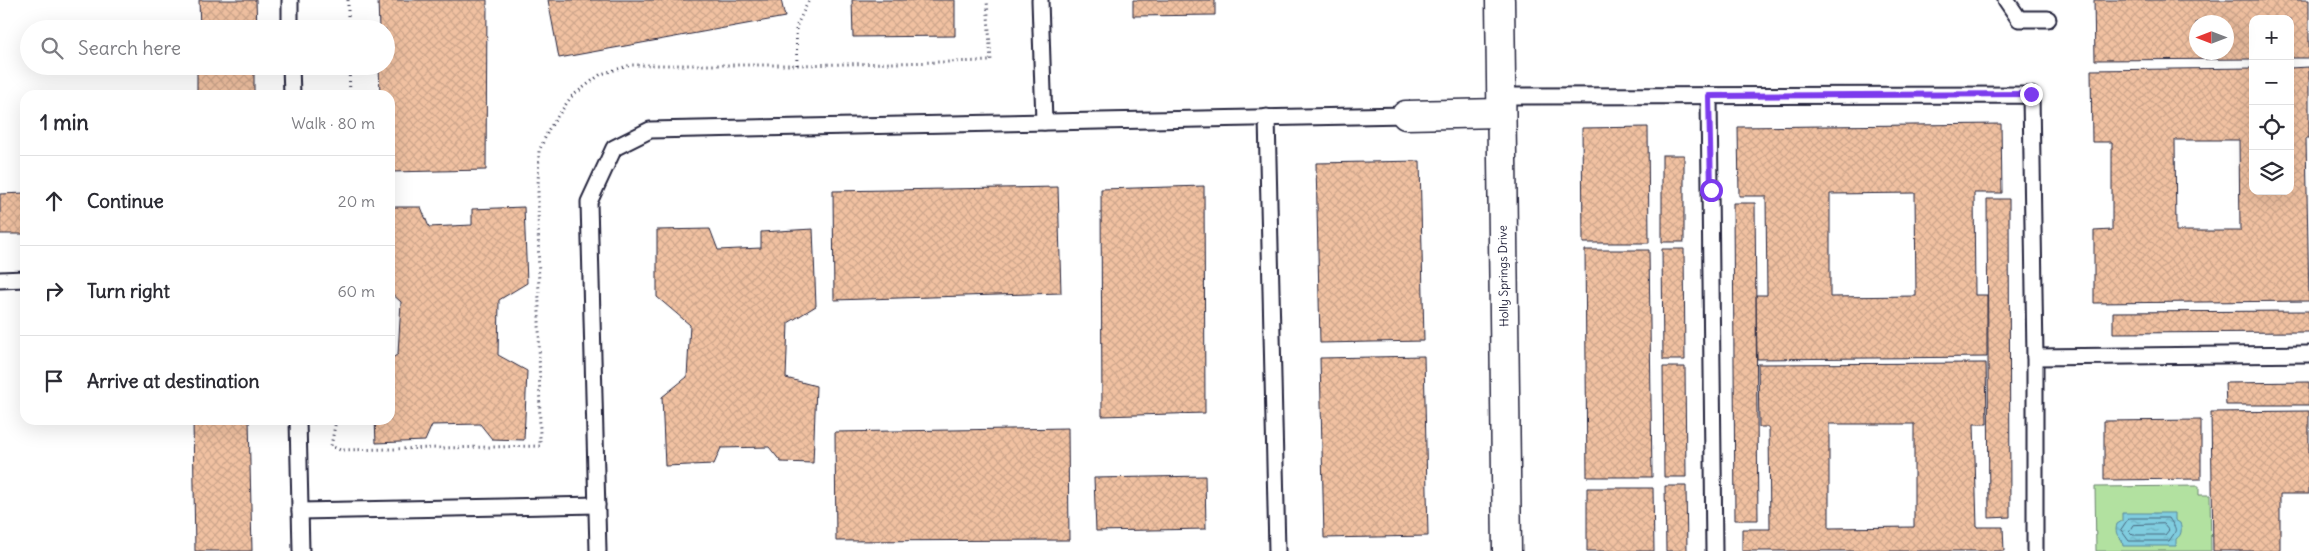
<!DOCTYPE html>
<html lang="en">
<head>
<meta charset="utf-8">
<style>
  body { margin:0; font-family:Delius,sans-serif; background:#f2f2f3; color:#2b2b33 }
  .controls { position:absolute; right:15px; top:15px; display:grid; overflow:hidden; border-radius:10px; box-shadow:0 5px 20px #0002 }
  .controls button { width:45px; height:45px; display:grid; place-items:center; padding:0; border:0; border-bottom:1px solid #e1e1e2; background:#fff; color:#2b2b33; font:25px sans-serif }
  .compass { position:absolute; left:2189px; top:15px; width:45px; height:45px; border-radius:50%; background:#fff; box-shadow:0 5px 20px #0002; rotate:270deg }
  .stop { position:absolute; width:15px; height:15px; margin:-11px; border:4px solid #7c3aed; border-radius:50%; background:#fff }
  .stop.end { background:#7c3aed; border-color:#fff; box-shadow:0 1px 5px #0008 }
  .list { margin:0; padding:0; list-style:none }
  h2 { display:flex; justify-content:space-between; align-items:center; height:65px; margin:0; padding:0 20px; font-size:21px }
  h2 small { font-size:16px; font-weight:400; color:#7c7c81 }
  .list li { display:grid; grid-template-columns:32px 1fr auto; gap:15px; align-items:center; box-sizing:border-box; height:90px; padding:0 20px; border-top:1px solid #e1e1e2 }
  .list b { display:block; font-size:19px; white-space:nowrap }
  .list em { font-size:16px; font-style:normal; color:#7c7c81 }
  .icon { flex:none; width:28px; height:28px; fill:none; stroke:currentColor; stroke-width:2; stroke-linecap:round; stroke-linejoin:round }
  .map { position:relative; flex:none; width:2309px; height:551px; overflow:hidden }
  .search { position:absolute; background:#fff; box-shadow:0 5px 20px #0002; left:20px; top:20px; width:375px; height:55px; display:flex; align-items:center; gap:12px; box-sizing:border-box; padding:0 18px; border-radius:28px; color:#7c7c81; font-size:19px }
  .panel { position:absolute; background:#fff; box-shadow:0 5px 20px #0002; left:20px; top:90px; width:375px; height:335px; border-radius:15px }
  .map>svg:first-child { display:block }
  .green { fill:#b2e1a0; stroke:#6a826e }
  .water { fill:url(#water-ripples); stroke:#5a899d }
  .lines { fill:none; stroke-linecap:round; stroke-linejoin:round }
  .shore { stroke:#48667d; stroke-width:1 }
  .building { fill:url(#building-cross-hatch); stroke:#22223b; fill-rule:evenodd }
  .service-casing { stroke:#22223b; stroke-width:19 }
  .minor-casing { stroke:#22223b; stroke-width:31 }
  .path { stroke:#22223b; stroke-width:3; stroke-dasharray:1 4; stroke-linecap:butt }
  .service { stroke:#fff; stroke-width:15 }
  .minor { stroke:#fff; stroke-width:28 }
  .route { stroke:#7c3aed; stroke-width:6 }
  .labels { text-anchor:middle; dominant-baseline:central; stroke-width:4; stroke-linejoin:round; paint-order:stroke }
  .street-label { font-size:12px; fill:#22223b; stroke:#fff }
</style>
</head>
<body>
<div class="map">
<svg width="2309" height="551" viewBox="0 0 2309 551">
  <defs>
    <pattern id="water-ripples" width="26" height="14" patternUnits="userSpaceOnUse" patternTransform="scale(1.25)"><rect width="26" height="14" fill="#80cddf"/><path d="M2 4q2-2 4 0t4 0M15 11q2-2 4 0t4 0" fill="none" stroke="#6eb0c0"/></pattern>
    <pattern id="building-cross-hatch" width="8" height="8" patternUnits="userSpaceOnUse" patternTransform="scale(1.25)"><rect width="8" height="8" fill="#f1c1a1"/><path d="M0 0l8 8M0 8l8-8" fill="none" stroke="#cea68c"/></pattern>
  </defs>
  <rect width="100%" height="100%" fill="#fff"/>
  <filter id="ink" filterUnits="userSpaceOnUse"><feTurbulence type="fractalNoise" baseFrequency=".02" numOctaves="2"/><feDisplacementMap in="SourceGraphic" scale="10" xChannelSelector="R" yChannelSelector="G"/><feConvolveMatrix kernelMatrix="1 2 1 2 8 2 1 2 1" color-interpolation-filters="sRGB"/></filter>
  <g filter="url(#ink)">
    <!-- green -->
    <polygon class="green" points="2199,486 2199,495 2210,495 2211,551 2096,551 2095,487"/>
    <!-- water -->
    <path class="water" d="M 2122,513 L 2175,513 L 2175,520 L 2180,523 C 2182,530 2182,535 2176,539 L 2176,546 L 2123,546 L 2122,540 C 2116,535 2115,531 2117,524 L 2122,521 Z"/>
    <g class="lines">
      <!-- shore -->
      <g class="shore">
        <path d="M 2129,518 L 2169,518 C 2177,531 2178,528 2169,541 L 2129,541 L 2121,530 Z"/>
        <polygon points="2164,524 2169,530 2165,535 2133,535 2129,531 2133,525"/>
      </g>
    </g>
    <!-- building -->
    <g class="building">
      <polygon points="199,0 256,0 257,29 200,29"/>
      <polygon points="378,0 487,0 486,170 390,172 390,95 380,95 379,66 386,66 386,29 379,29"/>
      <polygon points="548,0 781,0 785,17 559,58"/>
      <polygon points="852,0 955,0 955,36 853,37"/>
      <polygon points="1133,0 1215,0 1215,15 1133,16"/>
      <path d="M 2094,0 L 2309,0 L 2309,58 L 2290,58 L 2290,19 L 2253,19 L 2253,59 L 2095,60 ZM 2196,22 L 2226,22 L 2226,52 L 2196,52 Z"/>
      <rect x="197" y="66" width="57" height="29"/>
      <path d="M 2309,67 L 2309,138 L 2306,138 L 2309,301 L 2094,303 L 2094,231 L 2112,230 L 2112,142 L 2092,142 L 2091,70 L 2253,68 L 2253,191 L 2290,191 L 2290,68 ZM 2175,140 L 2239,140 L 2240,231 L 2176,231 Z"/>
      <path d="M 2001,124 L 2002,193 L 1974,193 L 1975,295 L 1987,295 L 1987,357 L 1757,359 L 1756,295 L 1767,295 L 1766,196 L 1739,196 L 1738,127 ZM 1915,193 L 1916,296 L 1830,297 L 1830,194 Z"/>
      <polygon points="1648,127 1649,243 1583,243 1582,128"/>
      <rect x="1662" y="155" width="22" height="87"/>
      <polygon points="1420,161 1424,341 1320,343 1316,163"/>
      <polygon points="1204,186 1205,413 1102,416 1101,189"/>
      <polygon points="1058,187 1061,293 834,300 833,191"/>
      <polygon points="25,193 25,234 0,234 0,194"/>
      <polygon points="1987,199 2009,199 2010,517 1989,518"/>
      <polygon points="1733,203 1755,203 1758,520 1735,520"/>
      <polygon points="390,207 421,207 429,227 472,225 472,209 524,207 527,283 499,300 498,355 527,371 524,440 492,439 480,424 432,425 425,441 376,443 375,420 390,420 390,360 398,354 401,302 390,292"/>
      <polygon points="710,229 718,250 761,248 761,232 813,229 816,306 788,323 786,378 816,386 813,463 781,462 769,447 721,448 714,464 665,466 662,397 687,377 690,325 657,297 657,230"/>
      <polygon points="1662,249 1684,249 1685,360 1663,360"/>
      <polygon points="1585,250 1649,250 1652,477 1587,477"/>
      <polygon points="2309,311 2309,332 2113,333 2113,312"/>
      <polygon points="1424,356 1428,536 1324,538 1320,358"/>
      <path d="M 1986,363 L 1987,424 L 1974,424 L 1977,527 L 2003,527 L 2004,551 L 1742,551 L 1742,529 L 1770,529 L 1769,427 L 1759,427 L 1758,364 ZM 1829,424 L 1914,424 L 1914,527 L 1829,528 Z"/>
      <polygon points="1663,367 1685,367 1686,477 1664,477"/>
      <polygon points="2309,382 2309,405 2226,405 2225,383"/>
      <polygon points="2309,411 2309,494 2280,494 2280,551 2213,551 2211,412"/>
      <polygon points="193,420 249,420 252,551 195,551"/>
      <polygon points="2201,420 2201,479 2104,480 2104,421"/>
      <polygon points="1068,428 1069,540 836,541 835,432"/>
      <polygon points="1205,476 1206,529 1096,531 1094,478"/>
      <polygon points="1665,486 1686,486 1687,551 1666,551"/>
      <polygon points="1587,488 1653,488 1654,551 1587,551"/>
    </g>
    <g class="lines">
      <!-- service casing -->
      <g class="service-casing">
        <g id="service">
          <polyline points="290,0 290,29"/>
          <polyline points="1040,0 1044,122"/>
          <polyline points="2006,0 2019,19 2048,19"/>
          <polyline points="291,66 292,95"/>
          <polyline points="1500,96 2031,95 2035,357 2035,551"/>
          <polyline points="1709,96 1714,551"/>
          <polyline points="1267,117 1277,551"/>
          <polyline points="0,280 25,279"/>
          <polyline points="2035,357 2309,354"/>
          <polyline points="298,420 301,551"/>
          <polyline points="300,511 597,505"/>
          <polyline points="598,551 589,202 614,148 650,130 1406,115"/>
        </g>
      </g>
      <!-- minor casing -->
      <g class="minor-casing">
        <g id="minor">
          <polyline points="1500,0 1507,551"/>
          <polyline points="1406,115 1501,113"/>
        </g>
      </g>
      <!-- path -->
      <g class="path">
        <polyline points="348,0 348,29"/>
        <polyline points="797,65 796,27 809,0"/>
        <polyline points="349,66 350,95"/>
        <polyline points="336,420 331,446 340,450 540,446 538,189 539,151 549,129 571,97 601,74 631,65 797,65 991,61 987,0"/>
      </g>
      <!-- service -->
      <use href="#service" class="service"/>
      <!-- minor -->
      <use href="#minor" class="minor"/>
    </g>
  </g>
  <g class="lines" filter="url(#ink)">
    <!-- route -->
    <polyline class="route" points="1711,190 1709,96 2031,94"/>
  </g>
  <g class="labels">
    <!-- street labels -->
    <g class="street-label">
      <text transform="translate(1503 276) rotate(-91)">Holly Springs Drive</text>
    </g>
  </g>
</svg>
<div class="controls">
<button>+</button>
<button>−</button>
<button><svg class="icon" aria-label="locate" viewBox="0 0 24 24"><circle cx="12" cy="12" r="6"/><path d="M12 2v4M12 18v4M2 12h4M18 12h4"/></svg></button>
<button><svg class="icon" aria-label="layers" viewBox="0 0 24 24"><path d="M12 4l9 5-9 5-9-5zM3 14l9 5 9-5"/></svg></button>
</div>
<svg class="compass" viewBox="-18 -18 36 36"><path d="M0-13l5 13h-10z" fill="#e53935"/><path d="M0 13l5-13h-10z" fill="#7c7c81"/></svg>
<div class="stop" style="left:1711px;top:190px"></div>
<div class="stop end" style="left:2031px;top:94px"></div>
<div class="search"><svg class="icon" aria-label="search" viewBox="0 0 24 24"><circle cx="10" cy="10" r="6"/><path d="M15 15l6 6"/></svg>Search here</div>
<section class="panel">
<h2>1 min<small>Walk · 80 m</small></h2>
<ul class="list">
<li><svg class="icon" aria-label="ahead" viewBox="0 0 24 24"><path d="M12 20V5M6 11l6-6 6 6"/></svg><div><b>Continue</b></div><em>20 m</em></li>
<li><svg class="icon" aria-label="right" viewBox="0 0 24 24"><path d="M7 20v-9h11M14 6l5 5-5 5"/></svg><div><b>Turn right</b></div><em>60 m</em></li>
<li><svg class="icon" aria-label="arrive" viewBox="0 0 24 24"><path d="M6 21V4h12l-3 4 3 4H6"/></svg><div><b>Arrive at destination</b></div></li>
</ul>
</section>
</div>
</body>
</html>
